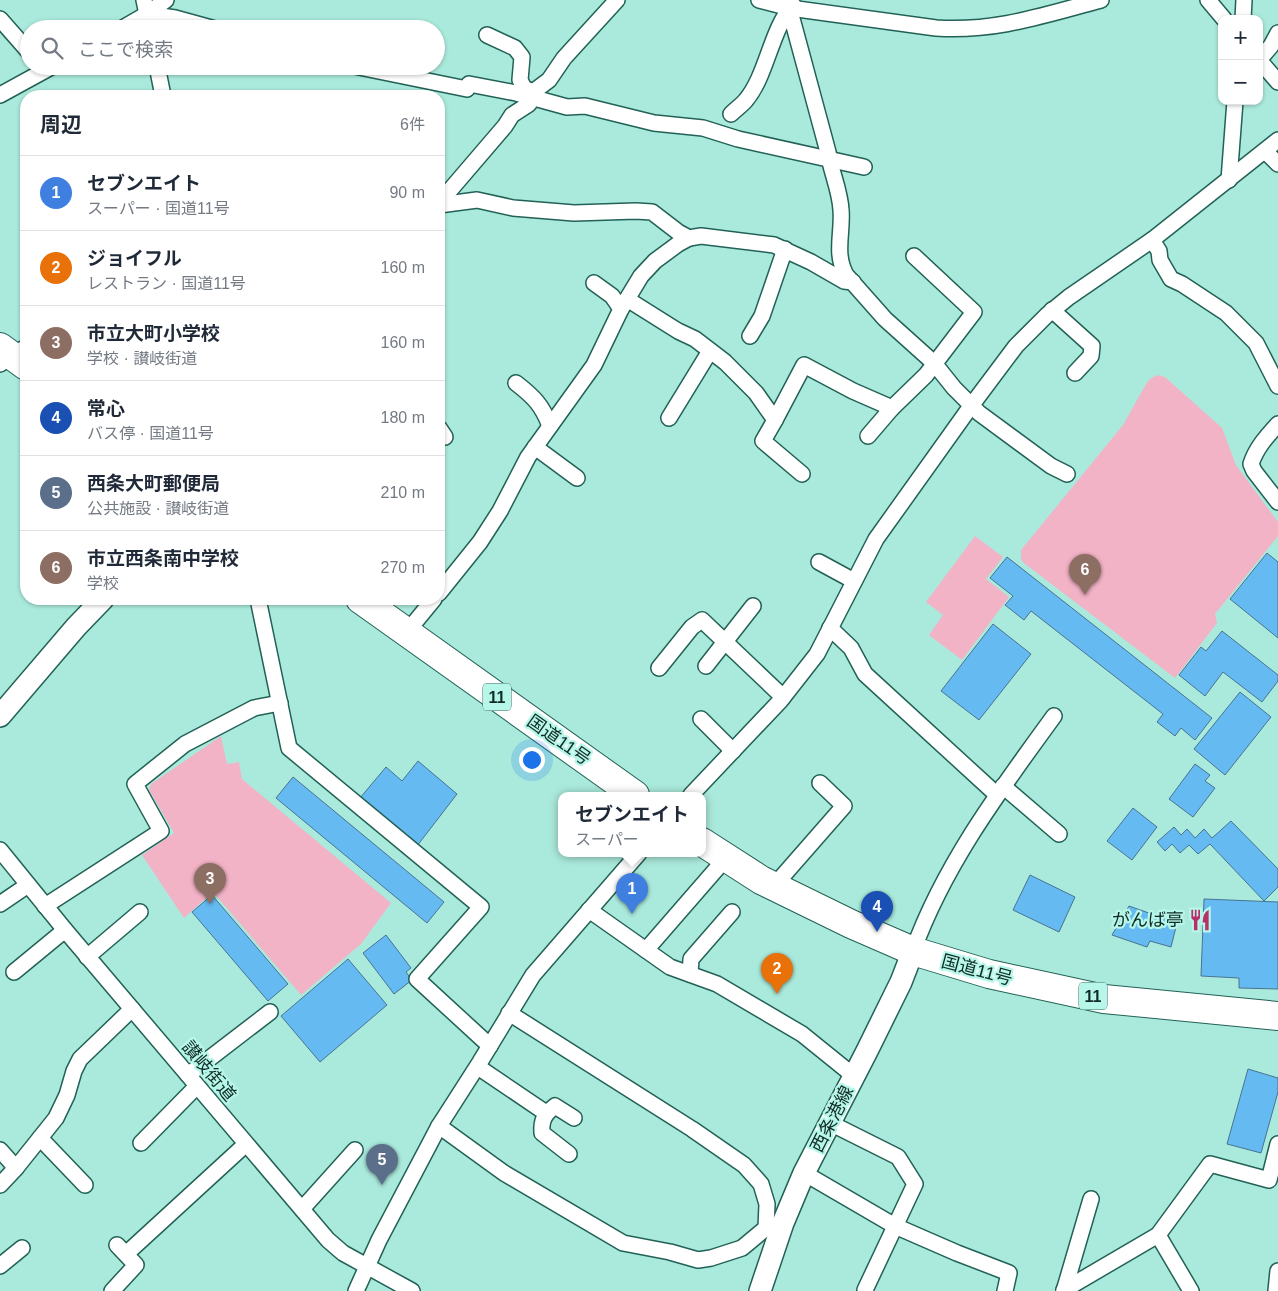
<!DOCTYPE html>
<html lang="ja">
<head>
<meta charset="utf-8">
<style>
  body { margin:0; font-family:Helvetica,"Noto Sans JP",sans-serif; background:#f2f2f3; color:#1f2937 }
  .controls { position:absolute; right:15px; top:15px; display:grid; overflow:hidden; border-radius:10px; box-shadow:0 1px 4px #0004 }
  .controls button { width:45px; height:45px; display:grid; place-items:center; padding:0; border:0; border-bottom:1px solid #e0e1e3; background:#fff; color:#1f2937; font:25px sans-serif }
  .you { position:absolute; left:531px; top:759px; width:18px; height:18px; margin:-12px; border:4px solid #fff; border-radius:50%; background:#1a73e8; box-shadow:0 0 0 8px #1a73e833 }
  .badge { display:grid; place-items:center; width:32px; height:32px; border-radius:50%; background:#ba2f6a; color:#fff; font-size:16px; font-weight:700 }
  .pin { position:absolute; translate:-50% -41px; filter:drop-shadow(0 1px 2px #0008) }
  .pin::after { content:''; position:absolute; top:26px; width:18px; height:15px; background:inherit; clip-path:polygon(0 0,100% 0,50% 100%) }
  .popup { position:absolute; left:558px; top:792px; width:148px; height:65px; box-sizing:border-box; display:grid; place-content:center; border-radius:10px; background:#fff; filter:drop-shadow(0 1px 4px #0005); font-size:16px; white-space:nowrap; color:#747a83 }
  .popup b { font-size:19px; color:#1f2937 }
  .popup::after { content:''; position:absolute; left:50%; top:100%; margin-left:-10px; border:10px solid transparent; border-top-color:#fff }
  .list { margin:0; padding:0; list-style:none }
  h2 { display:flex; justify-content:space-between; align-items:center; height:65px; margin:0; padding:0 20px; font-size:21px }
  h2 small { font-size:16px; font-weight:400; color:#747a83 }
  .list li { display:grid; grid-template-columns:32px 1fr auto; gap:15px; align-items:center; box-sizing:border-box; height:75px; padding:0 20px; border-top:1px solid #e0e1e3 }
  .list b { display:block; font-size:19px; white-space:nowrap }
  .list p { margin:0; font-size:16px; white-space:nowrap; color:#747a83 }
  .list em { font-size:16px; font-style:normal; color:#747a83 }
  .icon { flex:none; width:28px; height:28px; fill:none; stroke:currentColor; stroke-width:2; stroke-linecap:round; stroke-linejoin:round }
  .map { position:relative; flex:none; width:1278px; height:1291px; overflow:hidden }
  .search { position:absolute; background:#fff; box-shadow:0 1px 4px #0004; left:20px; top:20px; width:425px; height:55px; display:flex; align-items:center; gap:12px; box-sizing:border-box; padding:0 18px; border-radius:28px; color:#747a83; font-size:19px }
  .panel { position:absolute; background:#fff; box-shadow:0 1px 4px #0004; left:20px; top:90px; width:425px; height:515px; border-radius:20px }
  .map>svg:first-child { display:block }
  .green { fill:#f3b3c6 }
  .building { fill:#65baf2; stroke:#487391 }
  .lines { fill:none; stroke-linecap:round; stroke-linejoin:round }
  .street-casing { stroke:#226156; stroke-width:18 }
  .secondary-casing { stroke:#226156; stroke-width:24 }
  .highway-casing { stroke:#226156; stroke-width:30 }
  .street { stroke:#fff; stroke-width:15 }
  .secondary { stroke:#fff; stroke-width:21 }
  .highway { stroke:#fff; stroke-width:28 }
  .labels { text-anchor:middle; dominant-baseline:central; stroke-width:4.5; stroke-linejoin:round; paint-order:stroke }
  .shield { fill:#b7f7e9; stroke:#436860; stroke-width:1 }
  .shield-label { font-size:16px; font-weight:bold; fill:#112b26 }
  .street-label { font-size:18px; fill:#112b26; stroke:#b7f7e9 }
  .poi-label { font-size:18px; fill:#112b26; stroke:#b7f7e9; text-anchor:end }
</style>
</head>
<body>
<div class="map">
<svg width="1278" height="1291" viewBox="0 0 1278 1291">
  <rect width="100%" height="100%" fill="#aaeadc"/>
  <!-- green -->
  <g class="green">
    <polygon points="1157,375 1165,377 1222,428 1236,465 1278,522 1278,536 1215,614 1217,623 1175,678 1025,564 1021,560 1021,550 1123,425 1146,384 1150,379"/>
    <polygon points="975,536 1003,557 986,579 1009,597 962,660 929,635 943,615 926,602"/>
    <polygon points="221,736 227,764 239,762 242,779 391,903 361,944 301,995 213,892 184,918 142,855 174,833 149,790 151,784"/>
  </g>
  <!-- building -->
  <g class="building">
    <polygon points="1267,553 1278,562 1278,638 1230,599"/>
    <polygon points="1007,557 1212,718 1195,740 1181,728 1175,736 1157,722 1163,714 1031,611 1024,620 1005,605 1013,596 990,578"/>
    <polygon points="993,624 1031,654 979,720 941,691"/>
    <polygon points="1222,631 1278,675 1278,681 1262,702 1223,672 1205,696 1179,675 1201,647 1206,651"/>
    <polygon points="1240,692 1271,717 1225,775 1194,749"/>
    <polygon points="418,761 457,794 417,846 360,798 386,767 402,781"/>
    <polygon points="1195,764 1210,775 1205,781 1215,788 1193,817 1169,799"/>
    <polygon points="293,777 444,902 427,923 276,798"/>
    <polygon points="1133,808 1157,827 1132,860 1107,841"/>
    <polygon points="1231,821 1278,869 1278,887 1264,901 1210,844 1198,854 1189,845 1180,853 1172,844 1165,851 1157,842 1174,827 1181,835 1187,829 1195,838 1204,829 1212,838"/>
    <polygon points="1030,875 1075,897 1059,932 1013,910"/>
    <polygon points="212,895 288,984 268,1001 192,912"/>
    <polygon points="1204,899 1278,902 1278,989 1239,988 1239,978 1201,976"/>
    <polygon points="1129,906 1177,923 1171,947 1150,941 1147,947 1112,935"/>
    <polygon points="386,935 411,968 406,972 412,980 394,994 363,953"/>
    <polygon points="348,959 387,1005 320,1062 281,1016"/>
    <polygon points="1248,1069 1278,1078 1278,1092 1261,1153 1227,1144"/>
  </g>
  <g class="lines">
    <!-- street casing -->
    <g class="street-casing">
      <g id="street">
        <polyline points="144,0 150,29"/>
        <path d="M 759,0 L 790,8 L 936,28 C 996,32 1044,15 1101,0"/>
        <path d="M 787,0 L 828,152 C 831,172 840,190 841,210 C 843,233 834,253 846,275 L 885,319 L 934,363 L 954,388 L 979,413 L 1051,466 L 1067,474"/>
        <polyline points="1208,0 1224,19"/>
        <polyline points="147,14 175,18 215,29"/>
        <polyline points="0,19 29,52"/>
        <polyline points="1243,19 1244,0"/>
        <polyline points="121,29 147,14 166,0"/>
        <polyline points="487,35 515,48 522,57 520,80 524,88 533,92"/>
        <polyline points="1259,60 1271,46 1278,33"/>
        <polyline points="1259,60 1278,82"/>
        <polyline points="157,66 163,96"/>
        <polyline points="354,66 467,89 469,84 516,93 567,107 585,106 654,123 703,128 738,139 864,167"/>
        <polyline points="0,95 53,66"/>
        <path d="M 731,114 C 736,109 742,105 746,100 C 767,75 771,29 793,5"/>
        <polyline points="1265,151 1278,164"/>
        <polyline points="1229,180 1235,101"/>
        <polyline points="439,203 505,126 512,115 529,104 533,92 549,80 564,58 617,0"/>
        <polyline points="439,205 477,200 513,208 574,213 636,211 652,212 678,232 689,238 701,236 774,245 811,262 844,281 853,282"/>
        <polyline points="1152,240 1159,251 1160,260 1171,279 1182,284 1226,313 1256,343 1278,386"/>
        <polyline points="594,283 612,296 621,309"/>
        <polyline points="627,299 678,331 695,339 725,362 756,393 775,420 763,441 802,474"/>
        <polyline points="1052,310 1092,346 1091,356 1075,373"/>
        <polyline points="750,336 762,316 785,249"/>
        <polyline points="0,364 26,347"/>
        <path d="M 516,383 C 534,397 542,405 550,426"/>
        <polyline points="669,418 710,351"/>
        <polyline points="775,420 804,365 853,391 892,408 926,375 974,312 914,256"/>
        <path d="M 1278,424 C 1267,436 1256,448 1251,464 L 1254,471 L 1278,502"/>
        <polyline points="439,428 445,437"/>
        <polyline points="868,436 892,408"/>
        <polyline points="535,447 577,478"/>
        <polyline points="819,562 854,581"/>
        <polyline points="439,593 480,542 500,511 528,457 594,365 621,309 641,276 655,261 678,244 689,238"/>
        <polyline points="258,599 289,748 481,907 417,979 490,1046"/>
        <polyline points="830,628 851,648 865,674 996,794"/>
        <polyline points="406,633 434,599"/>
        <polyline points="706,666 753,606"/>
        <polyline points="659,668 692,627 702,620 783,697"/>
        <polyline points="701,719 733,751"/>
        <polyline points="1003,786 1059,834"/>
        <polyline points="691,795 781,700 817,654 876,539 971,406 1016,346 1047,315 1069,297 1152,240 1278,140"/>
        <polyline points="0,850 65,930 328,1240 343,1253 412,1291"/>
        <polyline points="774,886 844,806 820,783"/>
        <polyline points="0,904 28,885"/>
        <polyline points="45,906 161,831 135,784 185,744 254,708 280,703"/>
        <polyline points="589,910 670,967 717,984 802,1034 854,1076"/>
        <polyline points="646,950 726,858"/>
        <path d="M 913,951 C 944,865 1000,790 1054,716"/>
        <polyline points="87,957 140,912"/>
        <polyline points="14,972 65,930"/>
        <polyline points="690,974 691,959 732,912"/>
        <polyline points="509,1013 692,1129 744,1165 761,1184 767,1204 766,1228 775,1231"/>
        <polyline points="478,1067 546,1113"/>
        <polyline points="188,1075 270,1012"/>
        <polyline points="830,1123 898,1157 915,1184 865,1290"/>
        <polyline points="439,1126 504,1173 623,1243 670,1252 698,1260 711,1258 742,1248 766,1228"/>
        <polyline points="40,1138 85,1185"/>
        <polyline points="141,1143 197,1086"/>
        <polyline points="0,1150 16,1168"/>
        <path d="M 569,1154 L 542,1133 C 541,1119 545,1114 555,1106 L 574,1118"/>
        <polyline points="804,1173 895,1226 957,1253 1009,1273 1005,1291"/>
        <polyline points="0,1185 16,1168 56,1118 67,1095 74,1071 80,1059 132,1009"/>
        <polyline points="302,1209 355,1150"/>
        <polyline points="1158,1235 1191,1291"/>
        <polyline points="126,1254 246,1144"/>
        <polyline points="0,1266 22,1248"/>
        <polyline points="1064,1290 1158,1235 1210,1164 1269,1180 1278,1144"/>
        <polyline points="112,1291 136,1265 117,1245"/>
        <polyline points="356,1291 379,1240 439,1126 480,1062 533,975 639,853"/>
        <polyline points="1064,1291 1091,1199"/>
        <polyline points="1276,1291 1278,1271"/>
      </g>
    </g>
    <!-- secondary casing -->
    <g class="secondary-casing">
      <g id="secondary">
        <polyline points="0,716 76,627 103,599"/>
        <polyline points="760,1291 783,1223 804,1173 867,1051 901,982 913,951"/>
      </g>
    </g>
    <!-- highway casing -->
    <g class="highway-casing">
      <g id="highway">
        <polyline points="0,347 26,366"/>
        <polyline points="360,599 635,795"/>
        <polyline points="702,842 761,880 851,924 913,951 989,974 1104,999 1278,1016"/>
      </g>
    </g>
    <!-- street -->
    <use href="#street" class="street"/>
    <!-- secondary -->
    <use href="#secondary" class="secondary"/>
    <!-- highway -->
    <use href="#highway" class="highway"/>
  </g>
  <!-- icons -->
  <defs>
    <g id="restaurant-bare" transform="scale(1.725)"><path d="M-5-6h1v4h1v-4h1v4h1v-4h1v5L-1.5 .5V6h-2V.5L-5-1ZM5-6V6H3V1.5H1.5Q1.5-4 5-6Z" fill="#ba2f6a" stroke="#b7f7e9" stroke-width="2.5" paint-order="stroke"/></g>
  </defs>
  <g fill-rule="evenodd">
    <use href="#restaurant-bare" x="1200" y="920"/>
  </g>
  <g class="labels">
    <!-- shield labels -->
    <g class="shield">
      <rect x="483" y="683.5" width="28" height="27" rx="4"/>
      <rect x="1079" y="982.5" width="28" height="27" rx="4"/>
    </g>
    <g class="shield-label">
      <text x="497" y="697">11</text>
      <text x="1093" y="996">11</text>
    </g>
    <!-- street labels -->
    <g class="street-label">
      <text transform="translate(559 740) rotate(35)">国道11号</text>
      <text transform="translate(977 970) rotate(15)">国道11号</text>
      <text transform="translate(209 1071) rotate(50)">讃岐街道</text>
      <text transform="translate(832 1119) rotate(-63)">西条港線</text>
    </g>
    <!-- poi labels -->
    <g class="poi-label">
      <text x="1184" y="920">がんば亭</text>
    </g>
  </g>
</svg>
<div class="controls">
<button>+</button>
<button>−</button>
</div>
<div class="you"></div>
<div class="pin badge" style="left:632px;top:914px;background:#3f7fe0">1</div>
<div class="popup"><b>セブンエイト</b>スーパー</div>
<div class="pin badge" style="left:777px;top:994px;background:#e8710a">2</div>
<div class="pin badge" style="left:210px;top:904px;background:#8d6e63">3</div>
<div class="pin badge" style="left:877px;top:932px;background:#1a4fb4">4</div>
<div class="pin badge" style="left:382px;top:1185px;background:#5c6f8a">5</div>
<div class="pin badge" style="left:1085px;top:595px;background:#8d6e63">6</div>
<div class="search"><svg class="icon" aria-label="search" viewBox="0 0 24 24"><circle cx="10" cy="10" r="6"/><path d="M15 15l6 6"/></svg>ここで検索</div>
<section class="panel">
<h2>周辺<small>6件</small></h2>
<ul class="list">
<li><span class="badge" style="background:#3f7fe0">1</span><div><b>セブンエイト</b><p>スーパー · 国道11号</p></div><em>90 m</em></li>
<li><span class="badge" style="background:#e8710a">2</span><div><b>ジョイフル</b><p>レストラン · 国道11号</p></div><em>160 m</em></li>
<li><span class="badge" style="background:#8d6e63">3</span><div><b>市立大町小学校</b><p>学校 · 讃岐街道</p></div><em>160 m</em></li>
<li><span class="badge" style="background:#1a4fb4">4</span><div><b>常心</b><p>バス停 · 国道11号</p></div><em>180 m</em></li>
<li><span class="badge" style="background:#5c6f8a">5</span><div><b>西条大町郵便局</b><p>公共施設 · 讃岐街道</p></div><em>210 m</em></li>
<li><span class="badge" style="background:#8d6e63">6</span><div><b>市立西条南中学校</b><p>学校</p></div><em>270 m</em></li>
</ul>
</section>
</div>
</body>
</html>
